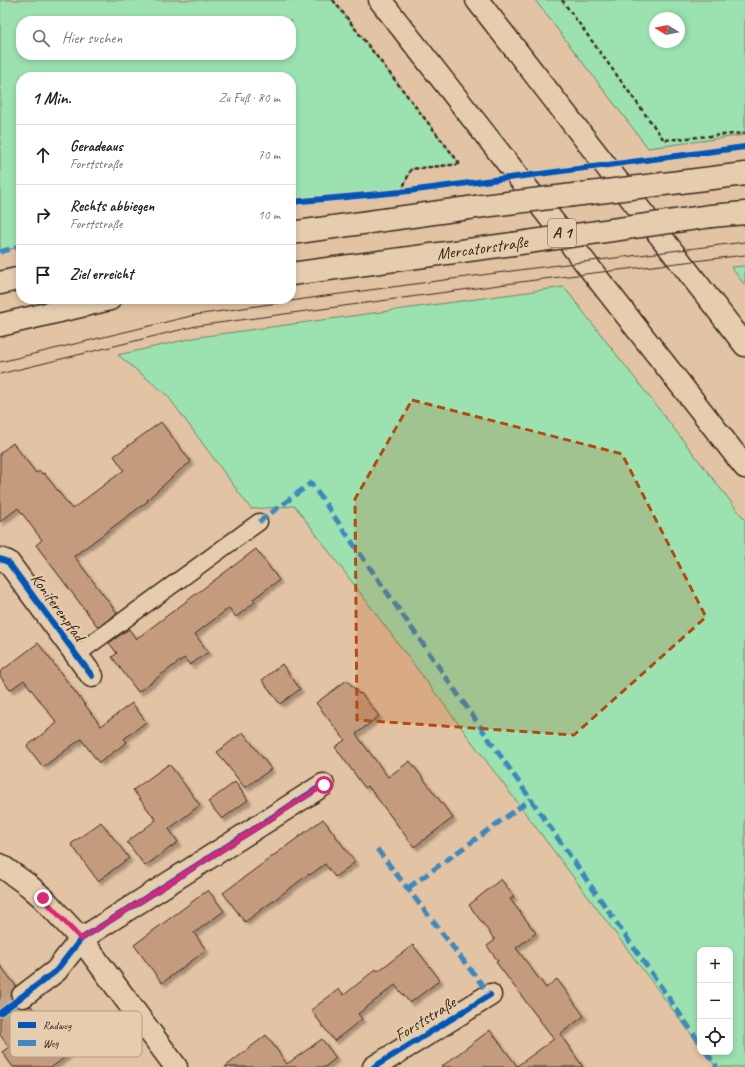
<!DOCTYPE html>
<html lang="de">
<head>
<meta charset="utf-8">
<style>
  body { margin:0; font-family:Caveat,sans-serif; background:#f6f6f6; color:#202124 }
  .controls { position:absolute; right:12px; bottom:12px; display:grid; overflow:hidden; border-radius:8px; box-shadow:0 2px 6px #0003 }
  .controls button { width:36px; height:36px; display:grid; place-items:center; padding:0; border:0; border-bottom:1px solid #e0e0e0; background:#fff; color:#202124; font:20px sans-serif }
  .compass { position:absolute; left:649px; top:12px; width:36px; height:36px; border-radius:50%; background:#fff; box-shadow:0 2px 6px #0003; rotate:280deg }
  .stop { position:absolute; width:12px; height:12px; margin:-9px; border:3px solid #db2777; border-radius:50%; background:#fff }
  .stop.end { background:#db2777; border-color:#fff; box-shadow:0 1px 4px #0008 }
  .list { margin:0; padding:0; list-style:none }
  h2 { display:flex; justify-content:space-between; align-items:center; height:52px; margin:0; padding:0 16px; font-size:17px }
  h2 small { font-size:13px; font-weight:400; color:#757577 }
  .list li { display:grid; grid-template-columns:26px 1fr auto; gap:12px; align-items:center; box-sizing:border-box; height:60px; padding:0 16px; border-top:1px solid #e0e0e0 }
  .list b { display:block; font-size:15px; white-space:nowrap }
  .list p { margin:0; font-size:13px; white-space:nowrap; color:#757577 }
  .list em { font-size:13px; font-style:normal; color:#757577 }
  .icon { flex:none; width:22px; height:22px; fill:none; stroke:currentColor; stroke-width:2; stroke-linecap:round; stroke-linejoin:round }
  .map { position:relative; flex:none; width:745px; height:1067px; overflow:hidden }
  .search { position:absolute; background:#fff; box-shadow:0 2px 6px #0003; left:16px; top:16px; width:280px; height:44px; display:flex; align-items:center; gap:10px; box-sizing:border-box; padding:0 14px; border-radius:16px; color:#757577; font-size:15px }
  .panel { position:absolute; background:#fff; box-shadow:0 2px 6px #0003; left:16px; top:72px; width:280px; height:232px; border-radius:16px }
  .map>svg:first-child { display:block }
  .green { fill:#9be2b0; stroke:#6b8667; fill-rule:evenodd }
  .building { fill:#c59b7d; stroke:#3b2a1e; filter:url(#shadow) }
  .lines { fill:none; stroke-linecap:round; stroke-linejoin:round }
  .street-tunnel { stroke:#c1a488; stroke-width:22; stroke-dasharray:22 11; stroke-linecap:butt }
  .lane-casing { stroke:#3b2a1e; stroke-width:19 }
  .street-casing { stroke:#3b2a1e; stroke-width:25 }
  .secondary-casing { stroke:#3b2a1e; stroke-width:25 }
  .highway-casing { stroke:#3b2a1e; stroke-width:25 }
  .path { stroke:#3b2a1e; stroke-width:2.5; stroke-dasharray:4 3; stroke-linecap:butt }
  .lane { stroke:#e5cdad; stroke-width:16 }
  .street { stroke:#e5cdad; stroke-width:22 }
  .secondary { stroke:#e5cdad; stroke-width:22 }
  .highway { stroke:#e5cdad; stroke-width:22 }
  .tram { stroke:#3b2a1e; stroke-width:1 }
  .secondary-bridge-casing { stroke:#3b2a1e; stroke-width:25; stroke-linecap:butt }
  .secondary-bridge { stroke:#e5cdad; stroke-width:22 }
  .quiet { stroke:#3e89bf; stroke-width:5; stroke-dasharray:10 5; stroke-linecap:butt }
  .cycleway-casing { stroke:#e5cdad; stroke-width:8 }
  .cycleway { stroke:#0057b8; stroke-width:6 }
  .route { stroke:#db2777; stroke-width:5 }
  .marked { fill:#b44b11; fill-opacity:0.2; stroke:#b44b11; stroke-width:3; stroke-dasharray:8 5; stroke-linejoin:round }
  .labels { text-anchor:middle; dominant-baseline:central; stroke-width:4; stroke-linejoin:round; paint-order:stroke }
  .shield { fill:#e5cdad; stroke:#6e5b49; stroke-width:1 }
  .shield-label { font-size:16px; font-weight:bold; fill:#3b2a1e }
  .street-label { font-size:17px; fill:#3b2a1e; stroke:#e5cdad }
  .key { fill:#e5cdad; stroke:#b29c82; stroke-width:1 }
  .key-label { font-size:11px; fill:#3b2a1e }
</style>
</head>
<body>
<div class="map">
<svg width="745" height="1067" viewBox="0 0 745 1067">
  <defs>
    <filter id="shadow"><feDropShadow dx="3.5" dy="3.5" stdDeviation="1" flood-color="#0004"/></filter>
  </defs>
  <rect width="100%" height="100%" fill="#e2c3a3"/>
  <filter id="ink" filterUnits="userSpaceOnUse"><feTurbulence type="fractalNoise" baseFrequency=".025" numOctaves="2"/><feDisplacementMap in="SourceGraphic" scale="8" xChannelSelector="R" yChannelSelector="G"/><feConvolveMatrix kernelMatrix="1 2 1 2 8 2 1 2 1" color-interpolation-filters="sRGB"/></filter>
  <g filter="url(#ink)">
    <!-- green -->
    <g class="green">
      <path d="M 0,0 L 333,0 L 460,164 L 411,169 L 401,192 L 291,202 L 291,77 L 21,77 L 21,246 L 0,252 ZM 21,21 L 291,21 L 291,55 L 21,55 Z"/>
      <path d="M 535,0 L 745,0 L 745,135 L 648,148 ZM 655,18 L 679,18 L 679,42 L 655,42 Z"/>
      <polygon points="745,266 745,285 731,267"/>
      <polygon points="564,287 745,520 745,1067 716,1067 705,1052 730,1052 730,950 700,950 700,1046 295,506 251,509 167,395 118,355 198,337"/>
    </g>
    <!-- building -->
    <g class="building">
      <polygon points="161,422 191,462 180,470 147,500 148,501 74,556 117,613 98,627 36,545 42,540 18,508 0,522 0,453 13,443 36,473 40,471 42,474 44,473 72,509 124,470 114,456"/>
      <polygon points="256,549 279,580 253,599 255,602 236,617 229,608 195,634 208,652 190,665 184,658 138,692 112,657 117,653 109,643 129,629 136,639"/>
      <polygon points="38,643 101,726 132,703 146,722 124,739 127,742 99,763 81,739 43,767 27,746 57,723 24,680 10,690 0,676 0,672"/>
      <polygon points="282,664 300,689 280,704 262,680"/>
      <polygon points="347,680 359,694 361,693 379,716 356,734 370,753 388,777 410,761 453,818 414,847 368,786 365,788 335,747 345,740 316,703"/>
      <polygon points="243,732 271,769 245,788 217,752"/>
      <polygon points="169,764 200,805 169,829 178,842 145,866 127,842 156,820 133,790"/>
      <polygon points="235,782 248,800 222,819 208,802"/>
      <polygon points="323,819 355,862 335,877 325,864 310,875 309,874 245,922 223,893"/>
      <polygon points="101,822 129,858 98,881 71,844"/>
      <polygon points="501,879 514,897 510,899 536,933 516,948 546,988 557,979 584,1016 560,1034 583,1067 441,1067 490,1030 517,1066 554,1039 496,962 498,961 487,946 495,940 469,905"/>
      <polygon points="208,890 224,911 194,933 206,950 162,983 134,945"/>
      <polygon points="413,945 440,980 410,1003 395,985 358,1014 362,1019 334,1041 311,1010 339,989 344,995 376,969 378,971"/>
      <polygon points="0,965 16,986 11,992 11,997 13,1003 19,1008 25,1008 31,1006 68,1055 52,1067 13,1067 2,1052 9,1047 0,1035"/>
      <polygon points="266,1035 287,1064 322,1039 336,1058 325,1067 225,1067"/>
    </g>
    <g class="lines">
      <!-- street-tunnel -->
      <polyline class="street-tunnel" points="0,1013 23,996"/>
      <!-- lane casing -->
      <g class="lane-casing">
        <polyline id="lane" points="76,655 259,522"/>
      </g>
      <!-- street casing -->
      <g class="street-casing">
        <g id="street">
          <polyline points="0,559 8,562 92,676"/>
          <polyline points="0,865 28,885 43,898 81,939 176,1067"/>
          <polyline points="23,996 56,971 81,939 323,785"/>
          <polyline points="374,1067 490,995"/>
        </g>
      </g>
      <!-- secondary casing -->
      <g class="secondary-casing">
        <g id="secondary">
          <polyline points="680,182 745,174"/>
          <polyline points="711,216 745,213"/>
          <polyline points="291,233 483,206"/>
          <polyline points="291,274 513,244"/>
          <polyline points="0,283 21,278"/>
          <polyline points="0,325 110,299"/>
        </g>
      </g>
      <!-- highway casing -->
      <g class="highway-casing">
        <g id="highway">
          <polyline points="380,0 745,467"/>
          <polyline points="477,0 745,345"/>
        </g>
      </g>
      <!-- path -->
      <g class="path">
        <polyline points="333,0 460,164"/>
        <polyline points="562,0 664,140 745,133"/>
        <polyline points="401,192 411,169 460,164"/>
      </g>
      <!-- lane -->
      <use href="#lane" class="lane"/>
      <!-- street -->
      <use href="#street" class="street"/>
      <!-- secondary -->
      <use href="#secondary" class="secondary"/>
      <!-- highway -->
      <use href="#highway" class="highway"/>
      <!-- tram -->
      <g class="tram">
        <polyline points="0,362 195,315 325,296 534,268 745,242"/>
        <polyline points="0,374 196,326 543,279 745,255"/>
      </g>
      <!-- secondary-bridge casing -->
      <g class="secondary-bridge-casing">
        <g id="secondary-bridge">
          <polyline points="483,206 680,182"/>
          <polyline points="513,244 711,216"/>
        </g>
      </g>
      <!-- secondary-bridge -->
      <use href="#secondary-bridge" class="secondary-bridge"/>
      <!-- quiet -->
      <g class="quiet">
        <polyline points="0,252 21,246"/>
        <polyline points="259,522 311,483 700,1043"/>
        <polyline points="377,849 490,995"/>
        <polyline points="408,888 531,799"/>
        <polyline points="706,1052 717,1067"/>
      </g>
      <!-- cycleway casing -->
      <g class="cycleway-casing">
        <g id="cycleway">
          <polyline points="291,202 401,192 745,147"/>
          <polyline points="0,559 8,562 92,676"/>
          <polyline points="0,1013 56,971 81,939 323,785"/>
          <polyline points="374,1067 490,995"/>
        </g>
      </g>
      <!-- cycleway -->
      <use href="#cycleway" class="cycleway"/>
    </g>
  </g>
  <g class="lines" filter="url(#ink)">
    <!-- route -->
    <polyline class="route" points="43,898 81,939 324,785"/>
  </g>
  <!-- marked area -->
  <path class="marked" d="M 412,400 L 622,454 L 706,617 L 574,735 L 357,720 L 355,499 Z"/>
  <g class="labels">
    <!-- shield labels -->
    <rect class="shield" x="548" y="219" width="28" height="28" rx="3"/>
    <g class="shield-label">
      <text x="562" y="233">A 1</text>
    </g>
    <!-- street labels -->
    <g class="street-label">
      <text transform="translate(482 248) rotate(-8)">Mercatorstraße</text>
      <text transform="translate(58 607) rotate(54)">Koniferenpfad</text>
      <text transform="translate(425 1019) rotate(-32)">Forststraße</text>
    </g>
  </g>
  <!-- legend -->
  <rect x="10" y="1011" width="132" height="46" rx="6" class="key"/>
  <rect x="18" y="1022" width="18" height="6" fill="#0057b8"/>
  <rect x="18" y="1040" width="18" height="6" fill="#3e89bf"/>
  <g class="key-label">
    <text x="43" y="1029">Radweg</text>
    <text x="43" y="1047">Weg</text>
  </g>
</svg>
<div class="controls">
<button>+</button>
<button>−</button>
<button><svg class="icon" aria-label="locate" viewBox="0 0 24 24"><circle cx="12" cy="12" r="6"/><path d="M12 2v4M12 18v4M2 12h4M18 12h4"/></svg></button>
</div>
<svg class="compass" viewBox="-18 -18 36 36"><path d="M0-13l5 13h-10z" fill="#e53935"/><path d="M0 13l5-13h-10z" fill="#757577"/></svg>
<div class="stop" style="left:324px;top:785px"></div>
<div class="stop end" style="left:43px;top:898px"></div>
<div class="search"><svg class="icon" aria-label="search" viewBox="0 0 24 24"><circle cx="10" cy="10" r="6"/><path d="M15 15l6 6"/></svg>Hier suchen</div>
<section class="panel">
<h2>1 Min.<small>Zu Fuß · 80 m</small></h2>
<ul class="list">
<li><svg class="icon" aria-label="ahead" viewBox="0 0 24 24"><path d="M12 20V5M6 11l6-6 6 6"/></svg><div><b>Geradeaus</b><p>Forststraße</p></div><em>70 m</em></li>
<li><svg class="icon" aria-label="right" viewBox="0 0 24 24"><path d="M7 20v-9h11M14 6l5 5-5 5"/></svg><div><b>Rechts abbiegen</b><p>Forststraße</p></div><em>10 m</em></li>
<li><svg class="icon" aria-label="arrive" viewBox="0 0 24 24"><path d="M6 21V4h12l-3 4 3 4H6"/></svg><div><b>Ziel erreicht</b></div></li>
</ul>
</section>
</div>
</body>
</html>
